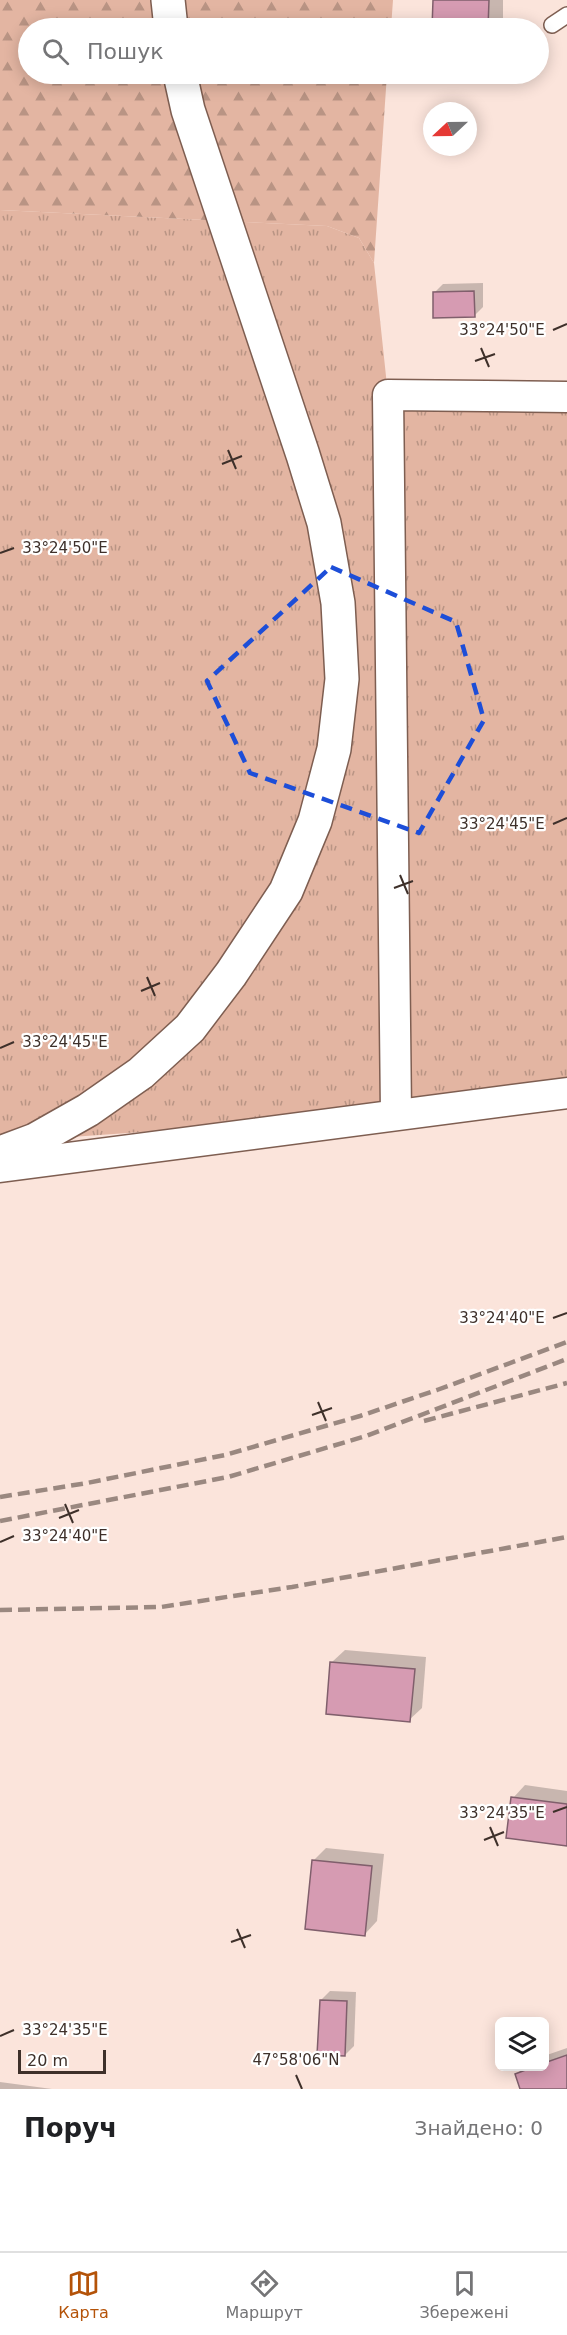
<!DOCTYPE html>
<html lang="uk">
<head>
<meta charset="utf-8">
<style>
  body { margin:0; font-family:"DejaVu Sans",sans-serif; background:#f2f2f2; color:#202124 }
  .controls { position:absolute; right:18px; bottom:18px; display:grid; overflow:hidden; border-radius:9px; box-shadow:0 3px 15px #0003 }
  .controls button { width:54px; height:54px; display:grid; place-items:center; padding:0; border:0; border-bottom:2px solid #e0e0e0; background:#fff; color:#202124; font:30px sans-serif }
  .compass { position:absolute; left:423px; top:102px; width:54px; height:54px; border-radius:50%; background:#fff; box-shadow:0 3px 15px #0003; rotate:248deg }
  .scale { position:absolute; left:18px; bottom:15px; width:88px; box-sizing:border-box; padding-left:6px; border:3px solid #3e302a; border-top:0; font-size:16px; line-height:21px; white-space:nowrap; color:#3e302a; -webkit-text-stroke:4px #fff; paint-order:stroke }
  .list { margin:0; padding:0; list-style:none }
  h2 { display:flex; justify-content:space-between; align-items:center; height:78px; margin:0; padding:0 24px; font-size:26px }
  h2 small { font-size:20px; font-weight:400; color:#757577 }
  .icon { flex:none; width:33px; height:33px; fill:none; stroke:currentColor; stroke-width:2; stroke-linecap:round; stroke-linejoin:round }
  .map { position:relative; flex:none; width:567px; height:2089px; overflow:hidden }
  .search { position:absolute; background:#fff; box-shadow:0 3px 15px #0003; left:18px; right:18px; top:18px; height:66px; display:flex; align-items:center; gap:15px; box-sizing:border-box; padding:0 21px; border-radius:33px; color:#757577; font-size:22px }
  .sheet { height:162px; background:#fff }
  nav { display:flex; justify-content:space-around; align-items:center; box-sizing:border-box; height:84px; border-top:2px solid #e0e0e0; background:#fff; font-size:16px; color:#757577 }
  nav a { display:grid; justify-items:center; gap:3px }
  nav .on { color:#b45309 }
  .map>svg:first-child { display:block }
  .grass { fill:url(#grass-tufts) }
  .forest { fill:url(#forest-firs) }
  .shadow { fill:#0003 }
  .building { fill:#d69bb2; stroke:#805f6c; stroke-width:1.5 }
  .lines { fill:none; stroke-linecap:round; stroke-linejoin:round }
  .lane-casing { stroke:#7e5e51; stroke-width:18 }
  .street-casing { stroke:#7e5e51; stroke-width:33 }
  .secondary-casing { stroke:#7e5e51; stroke-width:36 }
  .lane { stroke:#fff; stroke-width:15 }
  .street { stroke:#fff; stroke-width:30 }
  .secondary { stroke:#fff; stroke-width:33 }
  .rail { stroke:#9a8880; stroke-width:4.5; stroke-dasharray:12 6; stroke-linecap:butt }
  .marked { fill:none; stroke:#1d4ed8; stroke-width:4.5; stroke-dasharray:12 8; stroke-linejoin:round }
  .ticks { fill:none; stroke:#3e302a; stroke-width:2 }
  .ticks-label { font-size:15px; text-anchor:middle; fill:#3e302a; stroke:#fff; stroke-width:4.5; stroke-linejoin:round; paint-order:stroke }
</style>
</head>
<body>
<div class="map">
<svg width="567" height="2089" viewBox="0 0 567 2089">
  <defs>
    <pattern id="grass-tufts" width="24" height="20" patternUnits="userSpaceOnUse" patternTransform="scale(1.5)"><rect width="24" height="20" fill="#e3b5a2"/><path d="M3 7l-1-3M5 7V3M7 7l1-3M15 17l-1-3M17 17v-4M19 17l1-3" fill="none" stroke="#b99484"/></pattern>
    <pattern id="forest-firs" width="22" height="20" patternUnits="userSpaceOnUse" patternTransform="scale(1.5)"><rect width="22" height="20" fill="#e3b5a2"/><path d="M5 1l3.5 6h-7zM16 11l3.5 6h-7z" fill="#b99484"/></pattern>
  </defs>
  <rect width="100%" height="100%" fill="#fbe4db"/>
  <!-- grass -->
  <polygon class="grass" points="0,210 327,226 359,238 374,263 388,395 567,397 567,1093 396,1114 0,1142"/>
  <!-- forest -->
  <polygon class="forest" points="0,0 393,0 391,28 28,28 28,74 387,74 374,263 359,238 327,226 0,210"/>
  <!-- shadow -->
  <g class="shadow">
    <rect x="434" y="0" width="69" height="28"/>
    <polygon points="483,283 483,307 474,316 434,293 443,284"/>
    <polygon points="345,1650 426,1657 422,1708 409,1720 332,1662"/>
    <polygon points="525,1785 567,1791 567,1844 513,1798"/>
    <polygon points="326,1848 384,1854 377,1921 365,1934 313,1861"/>
    <polygon points="330,1991 356,1992 354,2046 345,2055 321,2000"/>
    <polygon points="567,2048 567,2089 522,2089 516,2075 525,2066 544,2066 544,2056"/>
    <polygon points="0,2082 52,2089 0,2089"/>
  </g>
  <!-- building -->
  <g class="building">
    <polygon points="433,0 489,0 488,28 432,28"/>
    <polygon points="474,291 475,317 433,318 433,292"/>
    <polygon points="330,1662 415,1669 410,1722 326,1714"/>
    <polygon points="511,1797 567,1804 567,1846 506,1838"/>
    <polygon points="312,1860 372,1866 365,1936 305,1929"/>
    <polygon points="320,2000 347,2001 345,2056 317,2055"/>
    <polygon points="567,2055 567,2089 520,2089 515,2074 536,2066 544,2066 544,2063"/>
  </g>
  <g class="lines">
    <!-- lane casing -->
    <g class="lane-casing">
      <polyline id="lane" points="552,25 567,15"/>
    </g>
    <!-- street casing -->
    <g class="street-casing">
      <g id="street">
        <polyline points="396,1114 388,395 567,397"/>
        <polyline points="0,1167 567,1093"/>
      </g>
    </g>
    <!-- secondary casing -->
    <g class="secondary-casing">
      <g id="secondary">
        <polyline points="168,0 171,28"/>
        <polyline points="0,1153 35,1140 88,1110 141,1073 190,1028 231,974 286,891 315,821 334,749 342,679 338,603 324,523 303,455 188,110 180,74"/>
      </g>
    </g>
    <!-- lane -->
    <use href="#lane" class="lane"/>
    <!-- street -->
    <use href="#street" class="street"/>
    <!-- secondary -->
    <use href="#secondary" class="secondary"/>
    <!-- rail -->
    <g class="rail">
      <polyline points="424,1421 567,1383"/>
      <polyline points="0,1497 87,1483 225,1455 360,1416 437,1390 567,1342"/>
      <polyline points="0,1521 228,1477 366,1436 567,1359"/>
      <polyline points="0,1610 161,1607 292,1587 567,1537"/>
    </g>
  </g>
  <!-- marked area -->
  <path class="marked" d="M 331,567 L 456,622 L 484,720 L 419,833 L 250,773 L 207,681 Z"/>
  <!-- ticks -->
  <path class="ticks" d="M 553,330 L 567,324M 481,348 L 489,367M 475,361 L 495,354M 228,450 L 236,469M 222,464 L 242,456M 0,553 L 14,548M 553,824 L 567,818M 400,875 L 408,894M 394,888 L 413,881M 147,977 L 155,996M 141,991 L 160,983M 0,1048 L 14,1042M 553,1318 L 567,1313M 318,1402 L 326,1421M 312,1415 L 332,1408M 65,1504 L 73,1523M 59,1518 L 79,1510M 0,1542 L 14,1536M 553,1812 L 567,1807M 490,1827 L 498,1846M 484,1840 L 504,1832M 237,1929 L 245,1948M 231,1942 L 251,1935M 0,2036 L 14,2030M 296,2075 L 302,2089"/>
  <g class="ticks-label">
    <text x="502" y="335">33°24'50"E</text>
    <text x="65" y="553">33°24'50"E</text>
    <text x="502" y="829">33°24'45"E</text>
    <text x="65" y="1047">33°24'45"E</text>
    <text x="502" y="1323">33°24'40"E</text>
    <text x="65" y="1541">33°24'40"E</text>
    <text x="502" y="1818">33°24'35"E</text>
    <text x="65" y="2035">33°24'35"E</text>
    <text x="296" y="2065">47°58'06"N</text>
  </g>
</svg>
<div class="controls">
<button><svg class="icon" aria-label="layers" viewBox="0 0 24 24"><path d="M12 4l9 5-9 5-9-5zM3 14l9 5 9-5"/></svg></button>
</div>
<svg class="compass" viewBox="-18 -18 36 36"><path d="M0-13l5 13h-10z" fill="#e53935"/><path d="M0 13l5-13h-10z" fill="#757577"/></svg>
<div class="scale">20 m</div>
<div class="search"><svg class="icon" aria-label="search" viewBox="0 0 24 24"><circle cx="10" cy="10" r="6"/><path d="M15 15l6 6"/></svg>Пошук</div>
</div>
<section class="sheet">
<h2>Поруч<small>Знайдено: 0</small></h2>
<ul class="list">
</ul>
</section>
<nav>
<a class="on"><svg class="icon" aria-label="map" viewBox="0 0 24 24"><path d="M3 6l6-2 6 2 6-2v14l-6 2-6-2-6 2zM9 4v14M15 6v14"/></svg>Карта</a>
<a><svg class="icon" aria-label="directions" viewBox="0 0 24 24"><path d="M12 3l9 9-9 9-9-9zM9 14v-3h6M13 9l2 2-2 2"/></svg>Маршрут</a>
<a><svg class="icon" aria-label="saved" viewBox="0 0 24 24"><path d="M7 4h10v16l-5-4-5 4z"/></svg>Збережені</a>
</nav>
</body>
</html>
